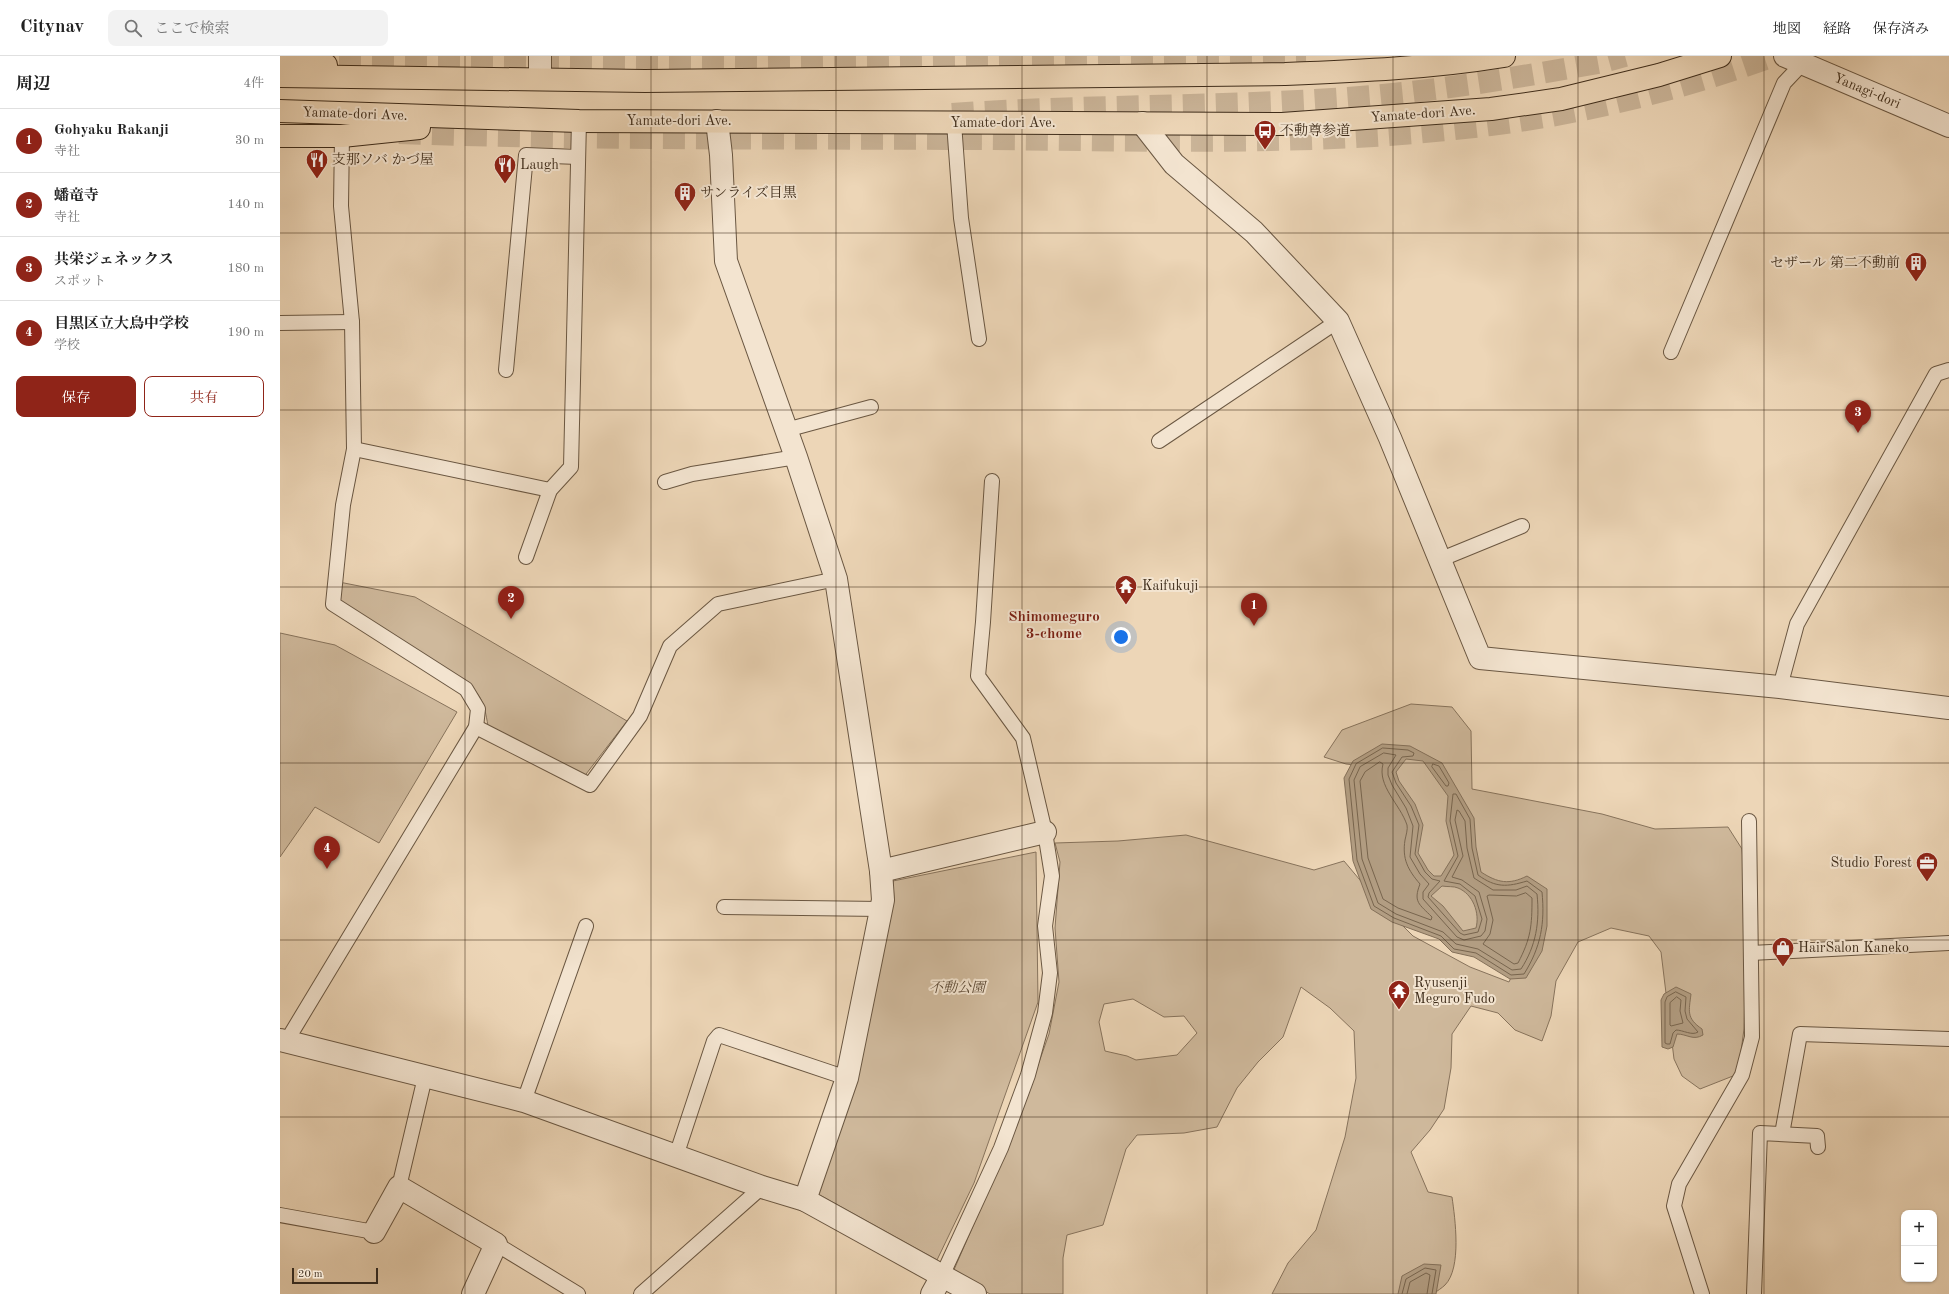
<!DOCTYPE html>
<html lang="ja">
<head>
<meta charset="utf-8">
<style>
  body { margin:0; font-family:"Old Standard TT","Noto Serif JP",serif; background:#f2f2f2; color:#222 }
  .controls { position:absolute; right:12px; bottom:12px; display:grid; overflow:hidden; border-radius:8px; box-shadow:0 1px 3px #0004 }
  .controls button { width:36px; height:36px; display:grid; place-items:center; padding:0; border:0; border-bottom:1px solid #e0e0e0; background:#fff; color:#222; font:20px sans-serif }
  .scale { position:absolute; left:12px; bottom:10px; width:86px; box-sizing:border-box; padding-left:4px; border:2px solid #3f2d1b; border-top:0; font-size:11px; line-height:14px; white-space:nowrap; color:#3f2d1b; -webkit-text-stroke:3px #f3e4d0; paint-order:stroke }
  .you { position:absolute; left:841px; top:581px; width:14px; height:14px; margin:-10px; border:3px solid #fff; border-radius:50%; background:#1a73e8; box-shadow:0 0 0 6px #1a73e833 }
  .badge { display:grid; place-items:center; width:26px; height:26px; border-radius:50%; background:#8f2418; color:#fff; font-size:13px; font-weight:700 }
  .pin { position:absolute; translate:-50% -33px; filter:drop-shadow(0 1px 2px #0008) }
  .pin::after { content:''; position:absolute; top:21px; width:14px; height:12px; background:inherit; clip-path:polygon(0 0,100% 0,50% 100%) }
  .list { margin:0; padding:0; list-style:none }
  h2 { display:flex; justify-content:space-between; align-items:center; height:52px; margin:0; padding:0 16px; font-size:17px }
  h2 small { font-size:13px; font-weight:400; color:#767676 }
  .list li { display:grid; grid-template-columns:26px 1fr auto; gap:12px; align-items:center; box-sizing:border-box; height:64px; padding:0 16px; border-top:1px solid #e0e0e0 }
  .list b { display:block; font-size:15px; white-space:nowrap }
  .list p { margin:0; font-size:13px; white-space:nowrap; color:#767676 }
  .list em { font-size:13px; font-style:normal; color:#767676 }
  .actions { display:flex; gap:8px; padding:12px 16px }
  .actions a { flex:1; padding:9px 0; border:1px solid #8f2418; border-radius:8px; text-align:center; font-size:14px; color:#8f2418 }
  .actions .main { background:#8f2418; color:#fff }
  .icon { flex:none; width:22px; height:22px; fill:none; stroke:currentColor; stroke-width:2; stroke-linecap:round; stroke-linejoin:round }
  .map { position:relative; flex:none; width:1669px; height:1238px; overflow:hidden }
  header { display:flex; align-items:center; gap:24px; box-sizing:border-box; height:56px; padding:0 20px; background:#fff; border-bottom:1px solid #e0e0e0 }
  header strong { font-size:19px }
  nav { display:flex; gap:22px; margin-inline-start:auto; font-size:14px }
  .search { width:280px; height:36px; background:#f2f2f2; display:flex; align-items:center; gap:10px; box-sizing:border-box; padding:0 14px; border-radius:8px; color:#767676; font-size:15px }
  main { display:flex }
  aside { flex:1; background:#fff }
  .map>svg:first-child { display:block }
  .green { fill:#cfb99c; stroke:#87735c; fill-rule:evenodd }
  .water { fill:#b29d82; stroke:#847059; fill-rule:evenodd }
  .lines { fill:none; stroke-linecap:round; stroke-linejoin:round }
  .shore { stroke:#78654e; stroke-width:1 }
  .motorway-tunnel { stroke:#cab498; stroke-width:22; stroke-dasharray:22 11; stroke-linecap:butt }
  .service-casing { stroke:#6a5742; stroke-width:16 }
  .minor-casing { stroke:#6a5742; stroke-width:24 }
  .tertiary-casing { stroke:#6a5742; stroke-width:24 }
  .primary-casing { stroke:#3f2d1b; stroke-width:24 }
  .service { stroke:#f3e4d0; stroke-width:14 }
  .minor { stroke:#f3e4d0; stroke-width:22 }
  .tertiary { stroke:#f3e4d0; stroke-width:22 }
  .primary { stroke:#edd6b7; stroke-width:22 }
  .grid { fill:none; stroke:#3f2d1b; stroke-width:1; stroke-opacity:0.55 }
  .labels { text-anchor:middle; dominant-baseline:central; stroke-width:4; stroke-linejoin:round; paint-order:stroke }
  .street-label { font-size:14px; fill:#3f2d1b; stroke:#f3e4d0 }
  .poi-label { font-size:14px; fill:#3f2d1b; stroke:#f3e4d0; text-anchor:start }
  .park-label { font-size:14px; font-style:italic; fill:#5c4935; stroke:#f3e4d0 }
  .neighbourhood-label { font-size:15px; font-weight:bold; fill:#7a1f14; stroke:#f3e4d0 }
</style>
</head>
<body>
<header>
<strong>Citynav</strong>
<div class="search"><svg class="icon" aria-label="search" viewBox="0 0 24 24"><circle cx="10" cy="10" r="6"/><path d="M15 15l6 6"/></svg>ここで検索</div>
<nav><a>地図</a><a>経路</a><a>保存済み</a></nav>
</header>
<main>
<aside>
<h2>周辺<small>4件</small></h2>
<ul class="list">
<li><span class="badge">1</span><div><b>Gohyaku Rakanji</b><p>寺社</p></div><em>30 m</em></li>
<li><span class="badge">2</span><div><b>蟠竜寺</b><p>寺社</p></div><em>140 m</em></li>
<li><span class="badge">3</span><div><b>共栄ジェネックス</b><p>スポット</p></div><em>180 m</em></li>
<li><span class="badge">4</span><div><b>目黒区立大鳥中学校</b><p>学校</p></div><em>190 m</em></li>
</ul>
<div class="actions"><a class="main">保存</a><a>共有</a></div>
</aside>
<div class="map">
<svg width="1669" height="1238" viewBox="0 0 1669 1238">
  <rect width="100%" height="100%" fill="#edd6b7"/>
  <filter id="stains"><feTurbulence type="fractalNoise" baseFrequency=".005" numOctaves="4"/><feColorMatrix values="0 0 0 0 .2 0 0 0 0 .09 0 0 0 0 .02 0 0 0 .5 -.17"/></filter>
  <radialGradient id="worn" r=".72"><stop offset=".6" stop-color="#630" stop-opacity="0"/><stop offset="1" stop-color="#630" stop-opacity=".3"/></radialGradient>
  <!-- green -->
  <g class="green">
    <path d="M 59,526 L 135,541 L 347,665 L 303,722 L 208,670 C 204,646 202,640 184,624 L 56,547 Z"/>
    <polygon points="0,577 55,589 177,656 99,787 35,751 0,801"/>
    <path d="M 1131,648 L 1172,651 L 1191,675 L 1192,733 L 1322,758 L 1375,773 L 1448,771 L 1462,793 L 1467,853 L 1464,973 L 1458,1018 L 1420,1033 L 1402,1020 L 1394,1003 L 1381,896 L 1369,880 L 1331,872 L 1298,886 L 1276,925 L 1271,960 L 1262,985 L 1235,974 L 1218,957 L 1191,950 L 1172,978 L 1171,1012 L 1164,1053 L 1150,1074 L 1131,1096 L 1148,1136 L 1172,1141 C 1175,1162 1182,1212 1165,1229 C 1162,1232 1157,1235 1153,1238 L 992,1238 L 1008,1207 L 1036,1174 L 1047,1139 L 1065,1081 L 1076,1022 L 1074,975 L 1050,952 L 1021,931 L 1003,981 L 978,1006 L 957,1032 L 937,1071 L 904,1077 L 857,1079 L 846,1093 L 823,1169 L 787,1179 L 783,1202 L 783,1238 L 710,1238 L 673,1216 L 736,1071 L 769,978 L 779,926 L 775,872 L 780,806 L 775,787 L 838,785 L 906,779 L 1034,814 L 1064,805 L 1095,842 L 1133,880 L 1190,911 L 1229,926 L 1238,906 L 1165,880 L 1093,711 L 1066,708 L 1044,701 L 1062,674 ZM 853,943 L 884,961 L 904,960 L 917,977 L 897,999 L 856,1004 L 847,1000 L 825,995 L 819,966 L 824,948 Z"/>
    <polygon points="756,796 758,946 694,1127 657,1204 538,1138 614,844 613,825"/>
  </g>
  <!-- water -->
  <g class="water">
    <path d="M 1102,688 L 1130,690 L 1162,707 L 1194,762 L 1196,791 L 1201,816 C 1218,827 1229,829 1247,820 L 1267,833 L 1267,870 L 1262,895 L 1246,922 L 1230,923 L 1194,901 L 1172,896 L 1159,883 L 1112,866 L 1091,853 L 1073,805 L 1064,722 L 1073,705 ZM 1126,703 L 1143,705 L 1168,740 L 1166,765 L 1174,799 L 1161,820 L 1154,820 L 1148,814 L 1138,797 L 1143,769 L 1135,748 L 1119,725 L 1116,716 ZM 1162,830 C 1167,831 1174,830 1178,832 C 1193,838 1200,857 1196,872 L 1183,875 L 1163,850 L 1151,840 Z"/>
    <path d="M 1396,931 L 1411,938 C 1409,955 1406,962 1422,973 L 1423,979 C 1413,985 1407,978 1397,978 L 1393,991 L 1388,993 L 1382,991 L 1381,944 L 1384,938 Z"/>
    <polygon points="1144,1208 1161,1209 1156,1238 1118,1238 1122,1220"/>
  </g>
  <g class="lines">
    <!-- shore -->
    <g class="shore">
      <path d="M 1103,692 L 1128,694 L 1134,697 L 1133,700 L 1122,701 L 1112,716 L 1116,727 L 1131,750 L 1139,769 L 1135,798 L 1145,816 L 1152,823 L 1160,825 L 1149,837 L 1148,841 L 1180,877 L 1184,879 L 1198,876 L 1202,863 L 1195,840 L 1180,828 L 1164,825 L 1178,800 L 1170,765 L 1173,738 L 1176,738 L 1190,763 L 1192,792 L 1198,819 C 1216,832 1227,831 1247,825 L 1262,836 C 1265,867 1261,891 1244,918 L 1231,919 L 1196,897 L 1174,893 L 1161,880 L 1114,862 L 1094,850 L 1077,804 L 1069,723 L 1076,708 Z"/>
      <path d="M 1104,697 L 1116,699 L 1108,712 L 1108,719 L 1112,729 L 1126,752 L 1133,770 L 1130,801 L 1140,818 L 1149,828 L 1143,836 L 1143,843 L 1177,881 L 1184,884 L 1201,880 L 1205,875 L 1207,863 L 1199,836 L 1182,824 L 1172,821 L 1183,800 L 1175,764 L 1177,754 L 1179,755 L 1185,765 L 1187,792 L 1194,822 L 1213,834 L 1236,834 L 1247,830 L 1257,838 C 1260,866 1256,890 1241,913 L 1232,914 L 1198,893 L 1176,888 L 1163,876 L 1116,858 L 1098,847 L 1082,803 L 1074,724 L 1080,711 Z"/>
      <path d="M 1100,706 L 1103,708 C 1097,730 1120,748 1127,769 C 1128,773 1126,779 1125,784 C 1122,803 1128,814 1140,828 C 1133,846 1139,848 1152,861 L 1151,864 L 1118,852 L 1103,843 L 1088,802 L 1080,725 L 1085,716 Z"/>
      <polygon points="1153,708 1159,710 1169,727 1168,730 1166,730 1152,711"/>
      <path d="M 1246,837 L 1252,842 C 1252,870 1251,882 1238,907 L 1234,908 L 1203,888 L 1210,878 L 1213,864 L 1207,840 L 1209,839 L 1236,840 Z"/>
      <path d="M 1396,936 L 1406,941 L 1405,955 L 1407,963 L 1418,976 C 1412,980 1403,974 1396,974 L 1393,977 L 1390,988 L 1387,988 L 1385,987 L 1385,946 L 1387,941 Z"/>
      <polygon points="1397,941 1401,944 1400,955 1403,967 1391,970 1390,969 1390,947"/>
      <polyline points="1122,1238 1126,1223 1145,1212 1156,1214 1152,1238"/>
      <polyline points="1127,1238 1130,1226 1146,1217 1150,1219 1147,1238"/>
    </g>
    <!-- motorway-tunnel -->
    <g class="motorway-tunnel">
      <polyline points="26,3 484,7 1026,0"/>
      <path d="M 672,58 C 812,48 952,52 1092,40 C 1170,33 1246,20 1323,6 L 1345,0"/>
      <path d="M 119,77 C 311,84 504,82 696,83 C 867,84 1040,91 1210,69 C 1307,57 1402,33 1494,0"/>
    </g>
    <!-- service casing -->
    <g class="service-casing">
      <g id="service">
        <polyline points="674,67 681,162 699,283"/>
        <polyline points="0,267 72,266"/>
        <polyline points="1391,296 1504,27 1522,8"/>
        <polyline points="226,314 246,99 298,101"/>
        <polyline points="506,374 591,351"/>
        <polyline points="879,385 1058,265"/>
        <polyline points="74,393 270,434"/>
        <polyline points="385,426 412,418 516,401"/>
        <polyline points="246,501 270,434 291,411 299,65"/>
        <polyline points="1159,504 1242,470"/>
        <polyline points="1500,631 1517,568 1656,318 1669,314"/>
        <polyline points="196,671 310,729 360,660 390,590 438,548 556,523"/>
        <polyline points="444,851 601,853"/>
        <polyline points="1471,897 1669,887"/>
        <polyline points="6,986 196,671 198,653 186,633 53,548 63,449 74,393 72,266 61,150 62,80"/>
        <polyline points="244,1045 306,870"/>
        <polyline points="1502,1078 1520,978 1669,983"/>
        <polyline points="396,1100 434,985 439,979 567,1022"/>
        <polyline points="119,1131 145,1021"/>
        <polyline points="0,1159 94,1176"/>
        <polyline points="216,1188 298,1238"/>
        <polyline points="662,1220 721,1092 748,1019 765,957 770,917 765,870 772,820 765,776 743,682 698,620 703,566 712,425"/>
        <polyline points="361,1238 482,1131"/>
        <polyline points="1422,1238 1394,1150 1399,1128 1462,1019 1472,981 1469,765"/>
        <polyline points="1474,1238 1480,1077 1537,1080 1538,1091"/>
      </g>
    </g>
    <!-- minor casing -->
    <g class="minor-casing">
      <g id="minor">
        <polyline points="260,23 260,0"/>
        <polyline points="437,65 441,99 446,205 516,401 556,523 601,815 603,844 567,1022 525,1144 695,1238"/>
        <polyline points="862,67 894,108 974,176 1058,265 1110,382 1200,602 1500,631 1669,652"/>
        <polyline points="601,815 765,776"/>
        <polyline points="94,1176 119,1131 216,1188 193,1238"/>
        <polyline points="652,1238 662,1220"/>
      </g>
    </g>
    <!-- tertiary casing -->
    <g class="tertiary-casing">
      <g id="tertiary">
        <polyline points="1505,0 1669,70"/>
        <polyline points="0,984 244,1045 482,1131 525,1144"/>
      </g>
    </g>
    <!-- primary casing -->
    <g class="primary-casing">
      <g id="primary">
        <polyline points="0,3 46,9"/>
        <path d="M 0,20 L 365,25 L 1005,18 C 1079,15 1151,12 1224,0"/>
        <polyline points="0,55 299,65 1002,68 1211,53 1281,43 1379,19 1440,0"/>
        <polyline points="0,80 62,80 139,72"/>
      </g>
    </g>
    <!-- service -->
    <use href="#service" class="service"/>
    <!-- minor -->
    <use href="#minor" class="minor"/>
    <!-- tertiary -->
    <use href="#tertiary" class="tertiary"/>
    <!-- primary -->
    <use href="#primary" class="primary"/>
  </g>
  <!-- grid -->
  <path class="grid" d="M 185,0 L 185,1238M 371,0 L 371,1238M 556,0 L 556,1238M 742,0 L 742,1238M 927,0 L 927,1238M 1113,0 L 1113,1238M 1298,0 L 1298,1238M 1484,0 L 1484,1238M 0,177 L 1669,177M 0,354 L 1669,354M 0,531 L 1669,531M 0,707 L 1669,707M 0,884 L 1669,884M 0,1061 L 1669,1061"/>
  <!-- icons -->
  <defs>
    <g id="bus-pin" transform="scale(1.15)"><path d="M0 17L-7.5 6A9.5 9.5 0 1 1 7.5 6Z" fill="#8f2418" stroke="#f3e4d0"/><path d="M-5-6H5V4H4V6H2V4H-2V6H-4V4H-5ZM-3.5-4V0h7V-4ZM-3.5 1.2v1.5H-2V1.2ZM2 1.2v1.5H3.5V1.2Z" fill="#fff"/></g>
    <g id="restaurant-pin" transform="scale(1.15)"><path d="M0 17L-7.5 6A9.5 9.5 0 1 1 7.5 6Z" fill="#8f2418" stroke="#f3e4d0"/><path d="M-5-6h1v4h1v-4h1v4h1v-4h1v5L-1.5 .5V6h-2V.5L-5-1ZM5-6V6H3V1.5H1.5Q1.5-4 5-6Z" fill="#fff"/></g>
    <g id="building-pin" transform="scale(1.15)"><path d="M0 17L-7.5 6A9.5 9.5 0 1 1 7.5 6Z" fill="#8f2418" stroke="#f3e4d0"/><path d="M-4-6H4V6H1V3H-1V6H-4ZM-2.5-4.3h1.7v1.8h-1.7ZM.8-4.3h1.7v1.8H.8ZM-2.5-1h1.7V.8h-1.7ZM.8-1h1.7V.8H.8Z" fill="#fff"/></g>
    <g id="temple-pin" transform="scale(1.15)"><path d="M0 17L-7.5 6A9.5 9.5 0 1 1 7.5 6Z" fill="#8f2418" stroke="#f3e4d0"/><path d="M0-6L5-2H3V0L6.5 2.5H4V6H1.5V3h-3V6H-4V2.5H-6.5L-3 0V-2H-5Z" fill="#fff"/></g>
    <g id="office-pin" transform="scale(1.15)"><path d="M0 17L-7.5 6A9.5 9.5 0 1 1 7.5 6Z" fill="#8f2418" stroke="#f3e4d0"/><path d="M-6-3h4V-5.5h4V-3h4V5H-6ZM-1-4.5V-3h2v-1.5ZM-6 0V1H6V0Z" fill="#fff"/></g>
    <g id="shop-pin" transform="scale(1.15)"><path d="M0 17L-7.5 6A9.5 9.5 0 1 1 7.5 6Z" fill="#8f2418" stroke="#f3e4d0"/><path d="M-5-2.5h2.3a2.7 3.5 0 0 1 5.4 0H5L5.5 6h-11ZM-1.5-2.5h3a1.5 2.3 0 0 0-3 0Z" fill="#fff"/></g>
  </defs>
  <g fill-rule="evenodd">
    <use href="#bus-pin" x="985" y="75"/>
    <use href="#restaurant-pin" x="37" y="104"/>
    <use href="#restaurant-pin" x="225" y="109"/>
    <use href="#building-pin" x="405" y="137"/>
    <use href="#building-pin" x="1636" y="207"/>
    <use href="#temple-pin" x="846" y="530"/>
    <use href="#office-pin" x="1647" y="807"/>
    <use href="#shop-pin" x="1503" y="892"/>
    <use href="#temple-pin" x="1119" y="935"/>
  </g>
  <g class="labels">
    <!-- street labels -->
    <g class="street-label">
      <text transform="translate(1587 35) rotate(23)">Yanagi-dori</text>
      <text transform="translate(75 58) rotate(2)">Yamate-dori Ave.</text>
      <text transform="translate(1143 58) rotate(-4)">Yamate-dori Ave.</text>
      <text x="399" y="65">Yamate-dori Ave.</text>
      <text x="723" y="67">Yamate-dori Ave.</text>
    </g>
    <!-- poi labels -->
    <g class="poi-label">
      <text x="1000" y="75">不動尊参道</text>
      <text x="52" y="104">支那ソバ かづ屋</text>
      <text x="240" y="109">Laugh</text>
      <text x="420" y="137">サンライズ目黒</text>
      <text x="1620" y="207" text-anchor="end">セザール 第二不動前</text>
      <text x="862" y="530">Kaifukuji</text>
      <text x="1632" y="807" text-anchor="end">Studio Forest</text>
      <text x="1518" y="892">HairSalon Kaneko</text>
      <text x="1134" y="927">Ryusenji<tspan x="1134" dy="16">Meguro Fudo</tspan></text>
    </g>
    <!-- park labels -->
    <g class="park-label">
      <text x="677" y="932">不動公園</text>
    </g>
    <!-- neighbourhood labels -->
    <g class="neighbourhood-label">
      <text x="774" y="561">Shimomeguro<tspan x="774" dy="17">3-chome</tspan></text>
    </g>
  </g>
  <rect width="100%" height="100%" filter="url(#stains)"/>
  <rect width="100%" height="100%" fill="url(#worn)"/>
</svg>
<div class="controls">
<button>+</button>
<button>−</button>
</div>
<div class="scale">20 m</div>
<div class="you"></div>
<div class="pin badge" style="left:974px;top:570px">1</div>
<div class="pin badge" style="left:231px;top:563px">2</div>
<div class="pin badge" style="left:1578px;top:377px">3</div>
<div class="pin badge" style="left:47px;top:813px">4</div>
</div>
</main>
</body>
</html>
